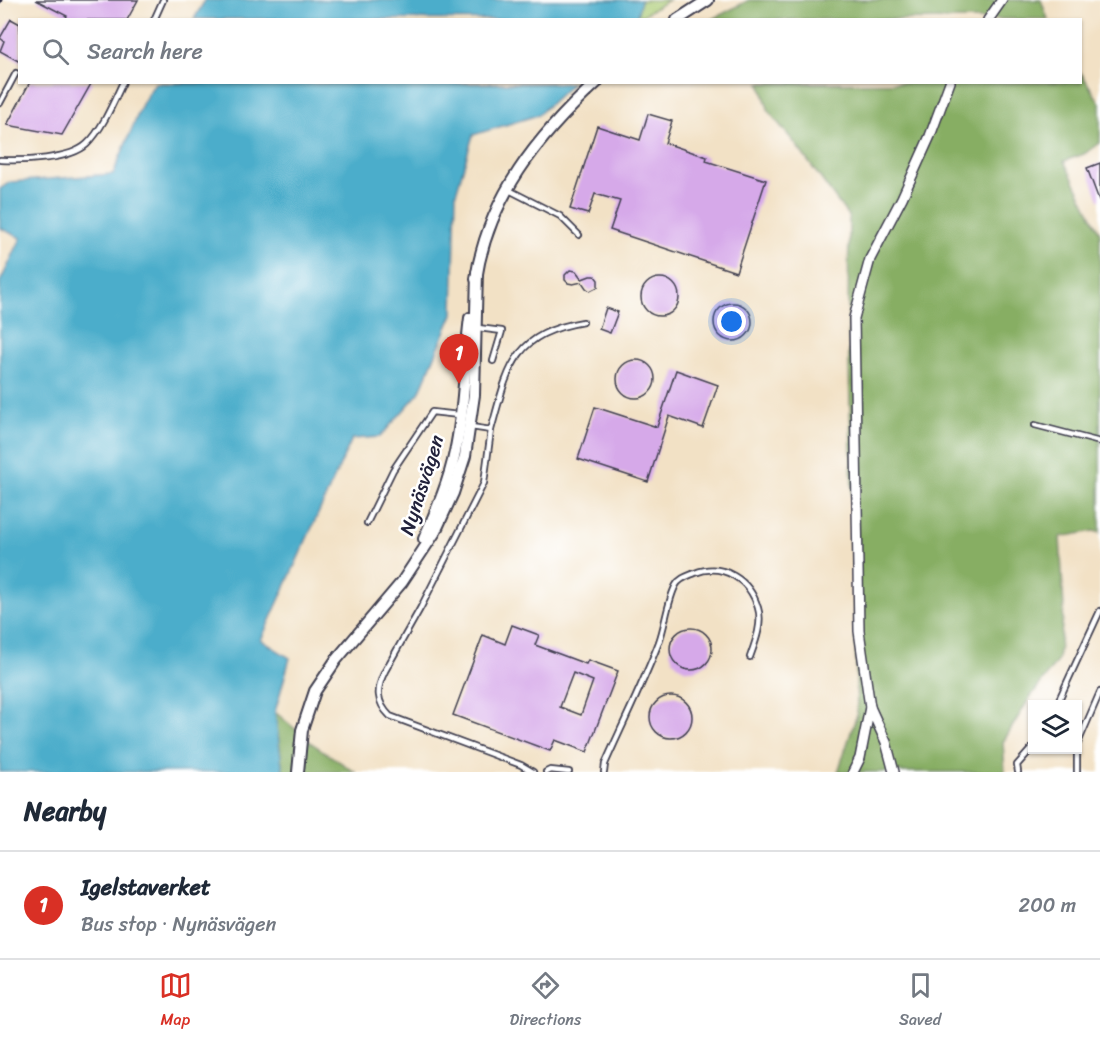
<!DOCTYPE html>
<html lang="en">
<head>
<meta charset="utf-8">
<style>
  body { margin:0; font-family:Sriracha,sans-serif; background:#f6f6f7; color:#1f2937 }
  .controls { position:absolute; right:18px; bottom:18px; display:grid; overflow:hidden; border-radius:0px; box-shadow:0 2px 4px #0004 }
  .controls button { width:54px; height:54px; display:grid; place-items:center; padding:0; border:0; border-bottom:2px solid #e0e1e3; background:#fff; color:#1f2937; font:30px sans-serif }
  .you { position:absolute; left:732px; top:322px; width:21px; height:21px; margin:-15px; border:4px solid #fff; border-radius:50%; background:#1a73e8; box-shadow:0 0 0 9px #1a73e833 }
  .badge { display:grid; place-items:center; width:39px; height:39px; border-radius:50%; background:#d93025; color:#fff; font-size:20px; font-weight:700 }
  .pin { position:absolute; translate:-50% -50px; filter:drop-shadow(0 2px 3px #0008) }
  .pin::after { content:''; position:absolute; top:32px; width:21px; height:18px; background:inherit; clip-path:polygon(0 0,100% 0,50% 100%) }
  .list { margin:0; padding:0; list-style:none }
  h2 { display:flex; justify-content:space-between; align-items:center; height:78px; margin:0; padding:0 24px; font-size:26px }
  h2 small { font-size:20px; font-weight:400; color:#747a83 }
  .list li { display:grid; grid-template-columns:39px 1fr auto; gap:18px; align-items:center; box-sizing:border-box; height:108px; padding:0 24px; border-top:2px solid #e0e1e3 }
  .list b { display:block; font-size:22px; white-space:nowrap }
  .list p { margin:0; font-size:20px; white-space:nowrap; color:#747a83 }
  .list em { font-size:20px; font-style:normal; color:#747a83 }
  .icon { flex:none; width:33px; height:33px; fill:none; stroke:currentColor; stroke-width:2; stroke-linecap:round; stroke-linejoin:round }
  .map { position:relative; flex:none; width:1100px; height:772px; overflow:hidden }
  .search { position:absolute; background:#fff; box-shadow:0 2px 4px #0004; left:18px; right:18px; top:18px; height:66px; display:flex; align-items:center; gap:15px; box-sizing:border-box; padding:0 21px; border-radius:0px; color:#747a83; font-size:22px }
  .sheet { height:186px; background:#fff }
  nav { display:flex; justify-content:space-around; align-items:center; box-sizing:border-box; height:84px; border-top:2px solid #e0e1e3; background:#fff; font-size:16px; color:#747a83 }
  nav a { display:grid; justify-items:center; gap:3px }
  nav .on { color:#d93025 }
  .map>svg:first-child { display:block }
  .green { fill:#aaca72; stroke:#667656; stroke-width:1.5 }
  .forest { fill:#87ae64; stroke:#546850; stroke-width:1.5 }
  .water { fill:#4cadcb; stroke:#376883; stroke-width:1.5 }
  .building { fill:#d6a9e9; fill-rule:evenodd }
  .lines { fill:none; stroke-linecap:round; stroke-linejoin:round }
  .service-casing { stroke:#413f50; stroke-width:8 }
  .minor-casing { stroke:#413f50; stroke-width:12 }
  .tertiary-casing { stroke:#413f50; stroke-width:14 }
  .service { stroke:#fff; stroke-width:4.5 }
  .minor { stroke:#fff; stroke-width:9 }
  .tertiary { stroke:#fff; stroke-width:10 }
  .rail { stroke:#22223b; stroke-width:3 }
  .labels { text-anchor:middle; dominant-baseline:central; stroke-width:5; stroke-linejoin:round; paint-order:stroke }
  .street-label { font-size:20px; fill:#22223b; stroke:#fff }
</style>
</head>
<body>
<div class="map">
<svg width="1100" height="772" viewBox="0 0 1100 772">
  <rect width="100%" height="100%" fill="#fff"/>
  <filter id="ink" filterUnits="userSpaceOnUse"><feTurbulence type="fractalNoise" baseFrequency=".0167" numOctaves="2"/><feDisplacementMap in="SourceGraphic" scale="12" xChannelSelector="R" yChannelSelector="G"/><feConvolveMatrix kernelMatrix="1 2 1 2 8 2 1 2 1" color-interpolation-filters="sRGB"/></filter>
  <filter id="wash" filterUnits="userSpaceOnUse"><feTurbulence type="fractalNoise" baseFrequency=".008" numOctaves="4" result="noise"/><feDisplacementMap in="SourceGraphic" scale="24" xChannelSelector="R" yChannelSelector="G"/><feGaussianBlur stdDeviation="1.35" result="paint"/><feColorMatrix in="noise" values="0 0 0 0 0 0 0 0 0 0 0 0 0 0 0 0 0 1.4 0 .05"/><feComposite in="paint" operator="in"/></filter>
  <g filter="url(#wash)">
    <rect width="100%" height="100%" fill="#f2e1c5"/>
    <!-- green -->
    <polygon class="green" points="641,0 669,0 636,19"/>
    <!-- forest -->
    <g class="forest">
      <polygon points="749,0 1041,0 1048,19 711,20"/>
      <polygon points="1081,73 1100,103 1100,143 1084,154 1064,161 1100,233 1100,533 1094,531 1060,537 1064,609 1058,660 1029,699 1003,742 1005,772 838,772 857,714 848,317 849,217 794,142 769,112 760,83 1080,82"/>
      <polygon points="275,712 313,744 355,772 283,772"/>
    </g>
    <!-- water -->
    <g class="water">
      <polygon points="204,0 641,0 636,20 194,19 204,2"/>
      <polygon points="155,83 572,83 538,115 473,135 456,193 453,314 419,393 380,437 352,439 261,640 290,658 275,712 283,772 0,772 0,282 21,238 0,228 0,189 10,182 113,174 143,102"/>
    </g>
    <g id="blocks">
      <!-- building -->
      <g class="building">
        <polygon points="36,0 138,0 127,20 65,20 67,16"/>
        <polygon points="11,19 20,24 20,62 0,51 4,41 0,38"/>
        <polygon points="30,82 92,82 62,135 7,125"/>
        <polygon points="648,114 672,121 665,143 707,157 706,161 766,180 736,272 610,230 620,201 595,194 588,214 570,209 597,126 640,140"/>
        <polygon points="1100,163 1100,200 1099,200 1087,168"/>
        <polygon points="570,270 576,271 582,279 590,276 595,276 598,280 598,287 590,291 586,288 582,282 573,284 568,283 565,280 565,275"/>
        <circle cx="660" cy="297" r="19"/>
        <circle cx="733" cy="322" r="19"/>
        <polygon points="606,308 618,312 610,333 599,329"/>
        <circle cx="636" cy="379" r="19"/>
        <polygon points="676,370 718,385 703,428 669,416 648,482 578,459 595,407 657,427"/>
        <path d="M 512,625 L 539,635 L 535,645 L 586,664 L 588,660 L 618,671 L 587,752 L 555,740 L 550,751 L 453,715 L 483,635 L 505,644 ZM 573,673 L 593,681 L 581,715 L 560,707 Z"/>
        <circle cx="691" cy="649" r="21"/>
        <circle cx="671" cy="717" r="21"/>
      </g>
    </g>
  </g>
  <g filter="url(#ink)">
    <use href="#blocks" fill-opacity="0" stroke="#413f50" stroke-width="1.5"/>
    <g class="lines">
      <!-- service casing -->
      <g class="service-casing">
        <g id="service">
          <polyline points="154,20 163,0"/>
          <polyline points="0,103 16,73"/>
          <path d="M 0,160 C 23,161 70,160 87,144 C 102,130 114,101 123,82"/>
          <polyline points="507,189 560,216 579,235"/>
          <polyline points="478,328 502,331 493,361"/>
          <polyline points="1035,425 1100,442"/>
          <path d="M 471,427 L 491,430 L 484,483 L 421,607 L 385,671 C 376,689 376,702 390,716 L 521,765 L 533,772"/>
          <path d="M 491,430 C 508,369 512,334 583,322"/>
          <polyline points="367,523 393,470 432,412 459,415"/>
          <polyline points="1057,704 1100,611"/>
          <polyline points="1078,743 1100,692"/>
          <polyline points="1077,750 1077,772"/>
          <polyline points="546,772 550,770 569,772"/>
          <path d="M 604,772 L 605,764 C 623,723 643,684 659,642 C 665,626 668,599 676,585 C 680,578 688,576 695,573 C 723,562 750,580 758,608 C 763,623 755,643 750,657"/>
          <polyline points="1018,772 1017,765 1032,748"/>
        </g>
      </g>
      <!-- minor casing -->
      <g class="minor-casing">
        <g id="minor">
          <polyline points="988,20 1002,0"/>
          <polyline points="870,707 886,742 894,772"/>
          <polyline points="853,772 860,758 870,707 859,631 854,318 870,259 902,198 930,136 950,82"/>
        </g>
      </g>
      <!-- tertiary casing -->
      <g class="tertiary-casing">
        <g id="tertiary">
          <polyline points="677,20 708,0"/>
          <path d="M 476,279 C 488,198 538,136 597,82"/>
          <path d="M 424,539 C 436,511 449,482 455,452 C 465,408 464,362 470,318"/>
          <polyline points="298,772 302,730 315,691 336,660 402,582 435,532 453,493 465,456 474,395 477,272"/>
        </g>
      </g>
      <!-- service -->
      <use href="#service" class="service"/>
      <!-- minor -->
      <use href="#minor" class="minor"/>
      <!-- tertiary -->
      <use href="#tertiary" class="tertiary"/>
      <!-- rail -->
      <polyline class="rail" points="0,2 1,0"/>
    </g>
  </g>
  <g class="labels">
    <!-- street labels -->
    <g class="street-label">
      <text transform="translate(422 485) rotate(-72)">Nynäsvägen</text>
    </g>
  </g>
</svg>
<div class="controls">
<button><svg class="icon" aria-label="layers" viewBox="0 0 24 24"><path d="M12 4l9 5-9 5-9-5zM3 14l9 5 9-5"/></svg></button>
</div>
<div class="you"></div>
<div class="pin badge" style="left:459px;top:384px">1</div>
<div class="search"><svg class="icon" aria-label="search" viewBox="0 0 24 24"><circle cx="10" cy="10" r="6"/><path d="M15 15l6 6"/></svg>Search here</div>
</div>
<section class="sheet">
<h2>Nearby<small></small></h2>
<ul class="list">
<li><span class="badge">1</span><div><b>Igelstaverket</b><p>Bus stop · Nynäsvägen</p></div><em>200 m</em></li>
</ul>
</section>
<nav>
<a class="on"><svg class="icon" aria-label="map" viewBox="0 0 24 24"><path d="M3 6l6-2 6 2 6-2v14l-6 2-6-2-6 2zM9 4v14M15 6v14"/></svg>Map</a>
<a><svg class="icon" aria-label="directions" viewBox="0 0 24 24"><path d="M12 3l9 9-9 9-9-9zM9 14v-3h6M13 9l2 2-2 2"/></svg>Directions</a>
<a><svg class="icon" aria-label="saved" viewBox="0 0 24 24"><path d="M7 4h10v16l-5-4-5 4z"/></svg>Saved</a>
</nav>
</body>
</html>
